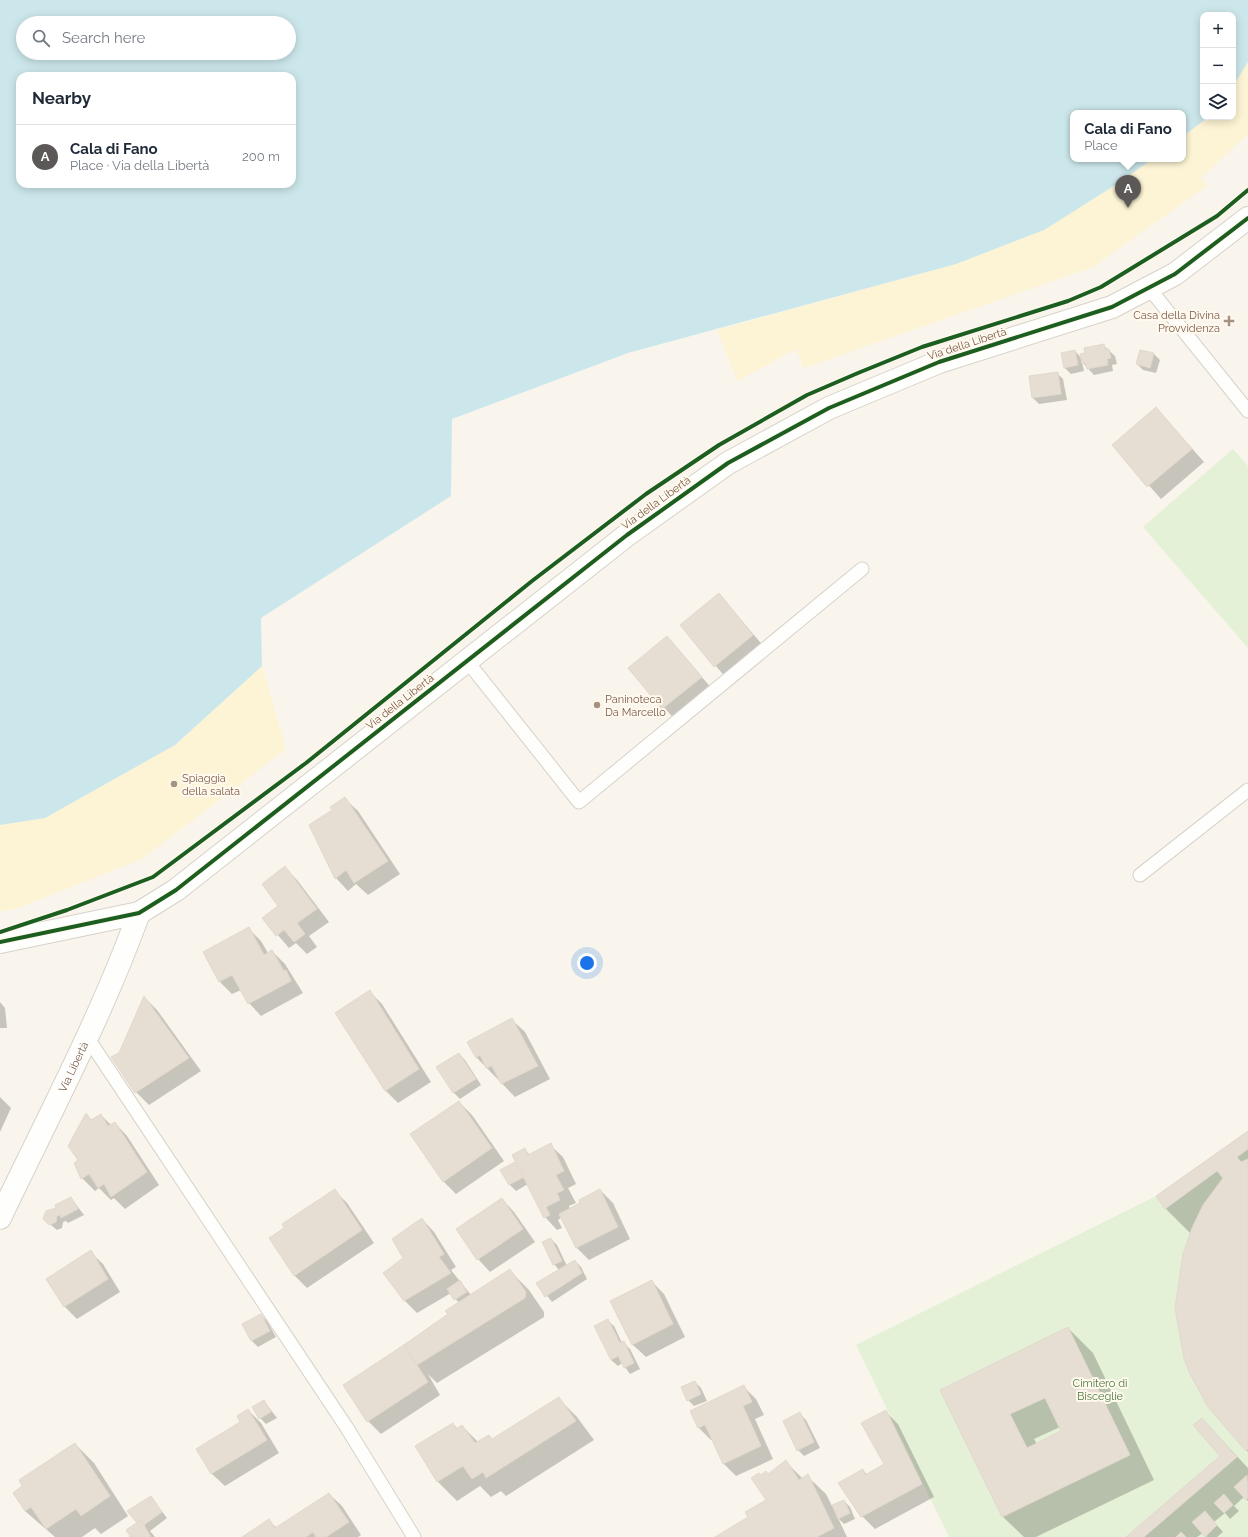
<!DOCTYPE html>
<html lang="en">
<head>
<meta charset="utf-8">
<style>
  body { margin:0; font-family:Raleway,sans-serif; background:#f2f2f3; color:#1f2937 }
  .controls { position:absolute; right:12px; top:12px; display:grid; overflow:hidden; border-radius:8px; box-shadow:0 2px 10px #0003 }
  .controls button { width:36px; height:36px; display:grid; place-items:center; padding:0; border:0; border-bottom:1px solid #e0e1e3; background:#fff; color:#1f2937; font:20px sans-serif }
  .you { position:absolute; left:587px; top:963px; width:14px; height:14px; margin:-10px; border:3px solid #fff; border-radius:50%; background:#1a73e8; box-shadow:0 0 0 6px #1a73e833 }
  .badge { display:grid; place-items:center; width:26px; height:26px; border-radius:50%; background:#5c5858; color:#fff; font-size:13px; font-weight:700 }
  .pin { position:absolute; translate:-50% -33px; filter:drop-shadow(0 1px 2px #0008) }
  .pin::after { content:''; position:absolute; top:21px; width:14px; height:12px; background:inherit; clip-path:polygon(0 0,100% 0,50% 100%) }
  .popup { position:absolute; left:1070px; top:110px; width:116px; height:52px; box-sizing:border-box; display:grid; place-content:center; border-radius:8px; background:#fff; filter:drop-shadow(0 1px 3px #0005); font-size:13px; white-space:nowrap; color:#747a83 }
  .popup b { font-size:15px; color:#1f2937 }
  .popup::after { content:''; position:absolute; left:50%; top:100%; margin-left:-8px; border:8px solid transparent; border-top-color:#fff }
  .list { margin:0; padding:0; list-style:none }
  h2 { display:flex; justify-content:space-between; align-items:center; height:52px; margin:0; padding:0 16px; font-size:17px }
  h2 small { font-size:13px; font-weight:400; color:#747a83 }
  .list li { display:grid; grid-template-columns:26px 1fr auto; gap:12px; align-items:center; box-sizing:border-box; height:64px; padding:0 16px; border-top:1px solid #e0e1e3 }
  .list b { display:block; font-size:15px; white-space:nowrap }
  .list p { margin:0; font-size:13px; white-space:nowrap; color:#747a83 }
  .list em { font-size:13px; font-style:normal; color:#747a83 }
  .icon { flex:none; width:22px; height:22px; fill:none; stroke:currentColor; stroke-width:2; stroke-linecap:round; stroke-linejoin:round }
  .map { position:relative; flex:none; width:1248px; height:1537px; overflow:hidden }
  .search { position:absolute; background:#fff; box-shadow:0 2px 10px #0003; left:16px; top:16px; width:280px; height:44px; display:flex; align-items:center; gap:10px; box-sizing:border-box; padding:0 14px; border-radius:22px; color:#747a83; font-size:15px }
  .panel { position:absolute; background:#fff; box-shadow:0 2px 10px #0003; left:16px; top:72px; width:280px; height:116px; border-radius:12px }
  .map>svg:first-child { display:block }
  .green { fill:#e4f1d6 }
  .sand { fill:#fcf4d4 }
  .water { fill:#cce7eb; fill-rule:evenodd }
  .shadow { fill:#0003; fill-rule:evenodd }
  .building { fill:#e6ddd3; stroke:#e2d8ce; fill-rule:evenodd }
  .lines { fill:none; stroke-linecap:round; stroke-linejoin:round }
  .service-casing { stroke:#d8d2ca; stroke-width:15 }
  .minor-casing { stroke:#d8d2ca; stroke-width:24 }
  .service { stroke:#fefefc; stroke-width:13 }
  .minor { stroke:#fefefc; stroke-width:22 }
  .cycleway-casing { stroke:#fff9ef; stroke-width:6 }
  .cycleway { stroke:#1b5e20; stroke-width:4 }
  .poi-dot { fill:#a79281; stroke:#fff9ef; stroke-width:1.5 }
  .labels { text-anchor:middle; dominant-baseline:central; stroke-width:4; stroke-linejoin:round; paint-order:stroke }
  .poi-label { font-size:11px; fill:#7b5c48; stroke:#fff9ef; text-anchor:start }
  .street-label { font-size:11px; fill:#7b5c48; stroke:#fff9ef }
  .park-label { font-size:11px; fill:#4c7b3c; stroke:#fff9ef }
</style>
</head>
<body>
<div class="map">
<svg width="1248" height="1537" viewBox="0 0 1248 1537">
  <rect width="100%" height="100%" fill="#f9f5ec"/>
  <!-- green -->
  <g class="green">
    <polygon points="1233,449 1248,466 1248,648 1143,527"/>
    <polygon points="1248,1131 1248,1537 949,1537 856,1345 1156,1196"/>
  </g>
  <!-- sand -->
  <g class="sand">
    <polygon points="1248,62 1248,134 1201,178 1207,186 1093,267 804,368 796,349 737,381 717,330 956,264 1044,230 1120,182 1152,159 1183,159 1183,136 1209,117 1233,117 1233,86"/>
    <polygon points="262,666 286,749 142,859 13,910 0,911 0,825 45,818 175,745"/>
  </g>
  <!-- water -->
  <path class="water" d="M 0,0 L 1248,0 L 1248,62 L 1233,86 L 1233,15 L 1203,15 L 1203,117 L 1209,117 L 1183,136 L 1183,113 L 1073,113 L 1073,159 L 1152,159 L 1120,182 L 1044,230 L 956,264 L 628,353 L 452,419 L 451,496 L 261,618 L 262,666 L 175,745 L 45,818 L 0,825 ZM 23,23 L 289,23 L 289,53 L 23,53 ZM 20,76 L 292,76 L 292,184 L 20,184 Z"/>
  <!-- shadow -->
  <g class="shadow">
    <polygon points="1103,345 1115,356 1117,364 1112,365 1113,371 1094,375 1082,362 1084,371 1071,374 1065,368 1062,354 1075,351 1082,359"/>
    <polygon points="1154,354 1160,360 1156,373 1143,370 1137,364"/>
    <polygon points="1057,373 1063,379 1067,400 1039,404 1033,398"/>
    <polygon points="1156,408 1204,462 1161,499 1113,445"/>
    <polygon points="719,594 765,648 727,679 681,625"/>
    <polygon points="667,637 714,691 676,721 630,668"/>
    <polygon points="345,799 358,811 400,874 368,895 356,884 348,891 336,878 334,810"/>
    <polygon points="285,868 297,880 329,922 309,936 317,947 307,954 296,943 289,948 264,919 280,906"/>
    <polygon points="248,928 261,941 268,953 272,951 285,964 303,993 261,1016 249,1003 241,990 232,994 220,982 204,953"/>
    <polygon points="370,992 382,1004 431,1082 398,1103 386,1091 336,1013"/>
    <polygon points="144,997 157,1010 201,1071 149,1105 136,1092 119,1054"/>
    <polygon points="0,1002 5,1008 7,1028 0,1028"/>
    <polygon points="512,1020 525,1032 550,1079 515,1097 476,1057"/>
    <polygon points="459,1054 465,1060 481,1085 460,1099 454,1093"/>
    <polygon points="0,1097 11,1108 0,1132"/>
    <polygon points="459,1102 472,1115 504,1161 456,1194 443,1181"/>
    <polygon points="86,1115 92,1120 101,1115 111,1125 115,1123 127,1136 159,1185 125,1209 114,1198 111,1200 99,1188 95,1191 82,1178 79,1160"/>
    <polygon points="1248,1132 1248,1452 1208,1406 1191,1234 1166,1209 1157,1196"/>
    <polygon points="550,1145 563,1157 576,1184 568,1188 576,1203 569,1206 570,1209 600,1190 613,1203 630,1239 589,1260 576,1247 562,1217 558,1220 562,1228 557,1230 545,1217 528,1184 516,1191 510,1185 501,1171 515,1163 519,1167 525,1150 530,1155"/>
    <polygon points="335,1191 347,1203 374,1243 307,1288 294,1275"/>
    <polygon points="71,1198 84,1215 68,1223 66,1221 63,1222 62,1228 57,1230 44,1219"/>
    <polygon points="502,1199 514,1212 535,1242 490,1272 478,1259"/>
    <polygon points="422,1219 434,1232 456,1267 451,1270 471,1295 510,1271 529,1290 544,1312 544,1317 437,1383 428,1374 440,1395 381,1434 368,1421 345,1385 449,1314 459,1303 451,1293 417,1313 405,1301 385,1273 405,1258"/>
    <polygon points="551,1239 557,1245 567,1266 575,1261 581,1267 587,1279 552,1302 537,1283 559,1270 554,1264"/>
    <polygon points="90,1252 103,1264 120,1292 77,1319 64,1306"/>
    <polygon points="651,1281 664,1294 685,1337 646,1357 633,1345 611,1301"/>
    <polygon points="261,1315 267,1321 276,1337 258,1347 252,1341 243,1325"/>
    <polygon points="607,1320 614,1326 622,1343 624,1343 630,1349 640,1369 630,1374 622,1363 618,1366 611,1360"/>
    <path d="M 1068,1328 L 1093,1353 L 1154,1480 L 1036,1537 L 1024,1537 L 1003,1517 L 941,1390 ZM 1060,1427 L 1062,1432 L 1037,1444 L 1034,1439 Z"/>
    <polygon points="695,1382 701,1388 707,1401 694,1406 688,1400"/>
    <polygon points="744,1387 756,1399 764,1415 755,1419 773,1459 736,1476 723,1463 713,1439 711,1440 698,1427"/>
    <polygon points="558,1398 577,1417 594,1440 506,1496 501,1491 491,1497 480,1486 457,1501 438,1482 417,1447 453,1424 458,1429 462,1426 478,1442 493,1440"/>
    <polygon points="264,1401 277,1418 266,1424 260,1418"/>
    <polygon points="248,1410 261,1423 279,1453 225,1486 212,1474 197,1449 242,1422"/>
    <polygon points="885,1411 898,1424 934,1497 875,1529 862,1516 863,1470 867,1475 885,1465"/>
    <polygon points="800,1414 806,1420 820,1448 804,1456 798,1450"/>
    <polygon points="1202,1419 1248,1468 1248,1501 1244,1497 1234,1506 1239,1511 1230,1519 1225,1513 1214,1522 1223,1532 1217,1537 1207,1537 1203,1533 1197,1537 1128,1537 1222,1456"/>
    <polygon points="75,1444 94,1463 128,1516 101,1534 95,1528 82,1537 55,1537 25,1511"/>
    <polygon points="785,1461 803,1479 807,1476 826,1494 832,1506 844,1501 850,1507 855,1519 844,1524 838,1518 847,1537 717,1537 750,1517 767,1500 761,1476 768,1475"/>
    <polygon points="329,1494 342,1506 361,1535 358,1537 244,1537 269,1521 277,1528"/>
    <polygon points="151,1497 167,1518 150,1531 155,1537 131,1537"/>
  </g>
  <!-- building -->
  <g class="building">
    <polygon points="1104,344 1105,349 1109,349 1111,358 1107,359 1108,365 1087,369 1085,363 1082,364 1080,354 1085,353 1084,348"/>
    <polygon points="1075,350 1078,365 1064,368 1061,353"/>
    <polygon points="1140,350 1154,353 1150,368 1136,364"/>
    <polygon points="1058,372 1061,394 1032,398 1029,376"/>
    <polygon points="1156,407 1192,449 1147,487 1112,445"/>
    <polygon points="719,593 753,635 714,667 680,625"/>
    <polygon points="667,636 702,677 662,709 628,668"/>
    <polygon points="345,797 388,861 354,883 346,870 335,879 309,825 332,810 330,807"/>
    <polygon points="285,866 317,909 297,923 305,934 294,942 284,930 276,936 262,918 278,906 262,884"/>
    <polygon points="249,927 264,955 272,950 284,971 286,970 291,981 248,1004 232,975 219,982 203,952"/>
    <polygon points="370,990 419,1069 385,1091 335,1013"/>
    <polygon points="144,996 189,1058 135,1093 111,1057 119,1053"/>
    <polygon points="512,1018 538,1066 501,1084 492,1066 486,1068 480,1055 476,1058 467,1042"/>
    <polygon points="459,1053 476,1079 453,1093 436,1067"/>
    <polygon points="459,1101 492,1148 443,1182 410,1134"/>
    <polygon points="86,1113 91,1120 101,1114 108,1126 115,1122 147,1172 111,1197 104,1184 98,1188 89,1174 81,1179 74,1163 78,1160 68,1146"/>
    <polygon points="1248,1131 1248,1149 1237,1157 1241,1162 1248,1159 1248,1449 1246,1451 1208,1407 1189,1372 1184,1358 1175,1308 1183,1254 1192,1228 1203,1205 1223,1178 1217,1171 1165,1209 1156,1196"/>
    <polygon points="551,1143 564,1171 556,1175 564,1190 557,1193 560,1200 546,1207 550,1215 544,1218 512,1155 525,1148 528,1155"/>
    <polygon points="515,1162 524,1177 509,1185 500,1170"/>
    <polygon points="335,1189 362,1230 294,1276 269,1238 284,1228 282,1224"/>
    <polygon points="600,1189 618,1227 576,1248 559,1214 580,1203 579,1200"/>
    <polygon points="71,1197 78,1209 61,1218 60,1215 57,1216 56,1222 50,1225 47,1223 43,1219 46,1211 56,1208 55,1205"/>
    <polygon points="502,1198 523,1229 477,1260 456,1229"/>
    <polygon points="422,1218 444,1254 439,1257 451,1273 404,1301 383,1273 403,1258 392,1239"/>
    <polygon points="551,1238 562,1261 553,1265 542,1242"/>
    <polygon points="91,1250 108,1279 64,1307 46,1279"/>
    <polygon points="575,1260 582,1273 545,1297 536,1283"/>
    <polygon points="510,1269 526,1292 525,1298 417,1365 404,1345 448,1314 445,1311"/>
    <polygon points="460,1280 467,1292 454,1300 447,1289"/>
    <polygon points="652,1280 673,1324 632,1345 610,1301"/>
    <polygon points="261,1314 270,1331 251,1341 242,1324"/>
    <polygon points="608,1319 620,1343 624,1341 634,1363 624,1368 618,1356 611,1360 594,1326"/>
    <path d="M 1068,1327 L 1130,1455 L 1002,1517 L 940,1390 ZM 1045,1398 L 1061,1431 L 1027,1448 L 1010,1414 Z"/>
    <polygon points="404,1345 428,1382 367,1422 343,1385"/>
    <polygon points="695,1381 701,1394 687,1401 681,1387"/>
    <polygon points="744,1385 752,1402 743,1406 761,1446 723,1464 705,1425 698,1428 690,1411"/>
    <polygon points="559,1397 576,1421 486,1478 483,1472 472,1479 463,1466 437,1482 415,1446 453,1423 456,1429 462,1425 475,1443 489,1435 492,1439"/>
    <polygon points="264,1400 271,1412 259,1419 252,1407"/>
    <polygon points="248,1409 267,1440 211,1474 196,1449 240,1422 237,1416"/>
    <polygon points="886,1410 922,1484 861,1517 838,1483 863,1469 865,1475 884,1464 861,1423"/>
    <polygon points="800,1412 814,1442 797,1451 783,1421"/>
    <polygon points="1202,1418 1237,1457 1144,1537 1126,1537 1220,1456 1193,1425"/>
    <polygon points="75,1443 110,1496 81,1516 76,1509 46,1529 31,1507 25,1511 13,1493 22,1486 19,1480"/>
    <polygon points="786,1460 799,1480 808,1474 834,1528 817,1537 715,1537 748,1517 745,1512 766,1500 751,1478 759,1473 761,1475 766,1471 768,1474"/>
    <polygon points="1247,1475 1248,1498 1246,1500 1234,1487"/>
    <polygon points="329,1493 349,1522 326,1537 316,1537 313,1532 306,1537 242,1537 269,1519 275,1528"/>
    <polygon points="1224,1494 1233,1505 1224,1513 1214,1503"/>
    <polygon points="151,1496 162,1512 144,1525 141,1520 137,1523 127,1511"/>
    <polygon points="844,1500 850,1513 838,1519 832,1505"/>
    <polygon points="1205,1511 1217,1525 1205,1537 1192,1522"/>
    <polygon points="141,1520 151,1537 129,1537 130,1536 126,1530"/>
    <polygon points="1181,1532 1186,1537 1176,1537"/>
  </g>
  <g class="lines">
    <!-- service casing -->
    <g class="service-casing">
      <g id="service">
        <polyline points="1149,288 1248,411"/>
        <polyline points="467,661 579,802 862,569"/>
        <polyline points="1140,875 1248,790"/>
        <polyline points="87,1037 347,1428 414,1537"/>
      </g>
    </g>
    <!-- minor casing -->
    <g class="minor-casing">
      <g id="minor">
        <polyline points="0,942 139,913 176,890 627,535 728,463 829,408 939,362 1112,307 1175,274 1248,218"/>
        <path id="s1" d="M 0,1218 C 48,1117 101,1018 139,913"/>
      </g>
    </g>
    <!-- service -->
    <use href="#service" class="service"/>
    <!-- minor -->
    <use href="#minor" class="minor"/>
    <!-- cycleway casing -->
    <g class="cycleway-casing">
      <g id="cycleway">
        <polyline points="0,932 67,910 153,877 306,763 532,581 646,494 719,445 807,395 858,373 922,347 1068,301 1101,287 1217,216 1248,190"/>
        <polyline points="0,942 139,913 176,890 627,535 728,463 829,408 939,362 1112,307 1175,274 1248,218"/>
      </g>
    </g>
    <!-- cycleway -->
    <use href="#cycleway" class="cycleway"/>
  </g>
  <!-- markers -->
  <g class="poi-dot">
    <path d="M1227 315h4v4h4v4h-4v4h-4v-4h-4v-4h4z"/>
    <circle cx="597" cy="705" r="4"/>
    <circle cx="174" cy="784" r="4"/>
  </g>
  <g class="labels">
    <!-- poi labels -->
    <g class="poi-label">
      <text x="1220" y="315" text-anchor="end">Casa della Divina<tspan x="1220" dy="13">Provvidenza</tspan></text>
      <text x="605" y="699">Paninoteca<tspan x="605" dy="13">Da Marcello</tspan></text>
      <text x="182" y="778">Spiaggia<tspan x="182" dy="13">della salata</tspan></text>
    </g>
    <!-- street labels -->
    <g class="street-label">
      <text transform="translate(967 344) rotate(-18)">Via della Libertà</text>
      <text transform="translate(656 503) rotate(-36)">Via della Libertà</text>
      <text transform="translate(400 702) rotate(-38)">Via della Libertà</text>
      <text stroke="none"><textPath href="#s1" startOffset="168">Via Libertà</textPath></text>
    </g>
    <!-- park labels -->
    <g class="park-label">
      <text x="1100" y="1383">Cimitero di<tspan x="1100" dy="13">Bisceglie</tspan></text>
    </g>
  </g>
</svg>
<div class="controls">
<button>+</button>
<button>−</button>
<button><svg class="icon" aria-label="layers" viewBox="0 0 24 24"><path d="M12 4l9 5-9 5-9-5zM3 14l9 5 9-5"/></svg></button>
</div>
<div class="you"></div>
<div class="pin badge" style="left:1128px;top:208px">A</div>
<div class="popup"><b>Cala di Fano</b>Place</div>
<div class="search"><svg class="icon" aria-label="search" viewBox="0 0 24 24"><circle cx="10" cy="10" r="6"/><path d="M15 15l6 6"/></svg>Search here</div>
<section class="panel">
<h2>Nearby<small></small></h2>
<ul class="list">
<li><span class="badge">A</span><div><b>Cala di Fano</b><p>Place · Via della Libertà</p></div><em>200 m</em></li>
</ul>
</section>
</div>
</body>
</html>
